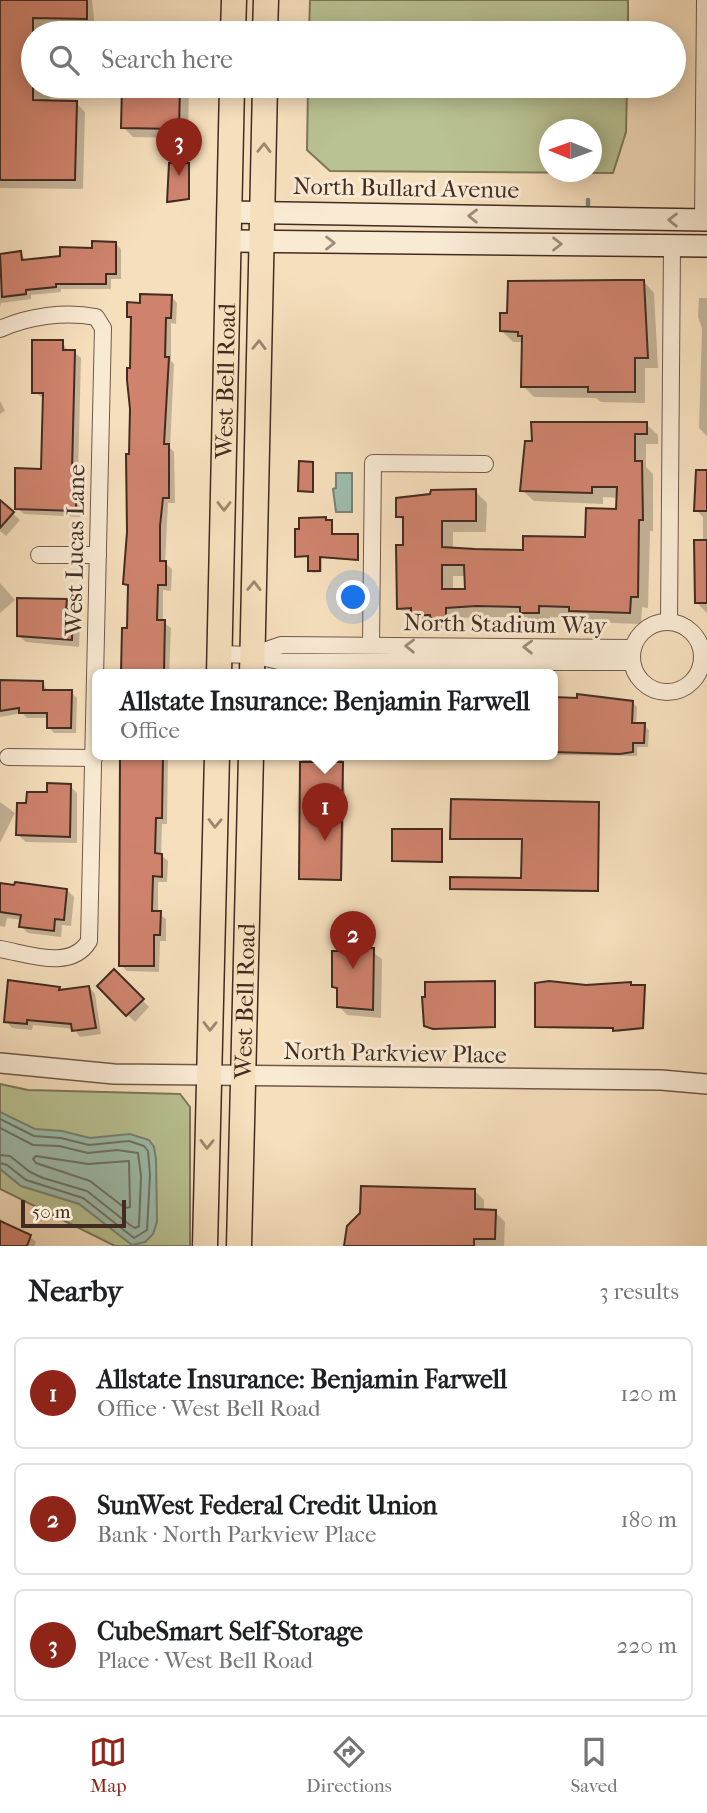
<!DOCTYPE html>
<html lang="en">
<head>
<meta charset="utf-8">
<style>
  body { margin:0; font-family:"IM FELL French Canon",serif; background:#f2f2f2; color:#202124 }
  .compass { position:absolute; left:539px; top:119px; width:63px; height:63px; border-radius:50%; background:#fff; box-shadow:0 4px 18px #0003; rotate:271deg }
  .scale { position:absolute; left:21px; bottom:18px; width:105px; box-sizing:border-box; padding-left:7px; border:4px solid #422c21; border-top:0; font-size:19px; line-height:24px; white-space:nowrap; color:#422c21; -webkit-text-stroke:5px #f9ead4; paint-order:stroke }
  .you { position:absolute; left:354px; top:598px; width:24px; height:24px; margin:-18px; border:5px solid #fff; border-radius:50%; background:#1a73e8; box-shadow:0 0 0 10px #1a73e833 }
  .badge { display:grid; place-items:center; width:46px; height:46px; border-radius:50%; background:#8f2418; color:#fff; font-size:23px; font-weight:700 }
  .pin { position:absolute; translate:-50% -58px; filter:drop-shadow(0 2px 4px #0008) }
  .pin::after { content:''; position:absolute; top:37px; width:24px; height:21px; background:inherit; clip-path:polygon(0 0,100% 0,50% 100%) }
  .popup { position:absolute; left:92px; top:669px; width:466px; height:91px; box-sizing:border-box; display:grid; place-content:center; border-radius:10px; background:#fff; filter:drop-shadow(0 2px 5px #0005); font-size:23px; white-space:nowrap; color:#757577 }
  .popup b { font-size:26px; color:#202124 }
  .popup::after { content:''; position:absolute; left:50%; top:100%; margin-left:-14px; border:14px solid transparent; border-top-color:#fff }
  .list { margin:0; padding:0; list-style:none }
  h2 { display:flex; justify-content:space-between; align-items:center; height:91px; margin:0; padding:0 28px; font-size:30px }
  h2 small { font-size:23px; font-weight:400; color:#757577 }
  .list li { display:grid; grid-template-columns:46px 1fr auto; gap:21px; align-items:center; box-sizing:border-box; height:112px; margin:0 14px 14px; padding:0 14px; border:2px solid #e0e0e0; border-radius:10px }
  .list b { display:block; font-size:26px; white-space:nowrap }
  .list p { margin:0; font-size:23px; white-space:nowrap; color:#757577 }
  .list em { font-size:23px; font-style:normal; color:#757577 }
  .icon { flex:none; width:38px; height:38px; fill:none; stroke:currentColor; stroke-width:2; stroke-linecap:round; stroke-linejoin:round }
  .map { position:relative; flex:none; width:707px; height:1246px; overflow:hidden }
  .search { position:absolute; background:#fff; box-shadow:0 4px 18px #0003; left:21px; right:21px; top:21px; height:77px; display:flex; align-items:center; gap:18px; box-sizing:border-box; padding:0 24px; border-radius:38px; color:#757577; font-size:26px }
  .sheet { height:469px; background:#fff }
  nav { display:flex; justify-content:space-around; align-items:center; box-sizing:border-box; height:98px; border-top:2px solid #e0e0e0; background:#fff; font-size:19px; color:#757577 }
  nav a { display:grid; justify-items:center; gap:4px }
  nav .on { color:#8f2418 }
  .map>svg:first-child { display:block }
  .green { fill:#b9c293; stroke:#7e775a; stroke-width:2; fill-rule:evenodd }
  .water { fill:#9dbdad; stroke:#798375; stroke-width:2 }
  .shadow { fill:#0003; fill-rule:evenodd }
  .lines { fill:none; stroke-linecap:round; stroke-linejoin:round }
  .shore { stroke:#707467; stroke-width:2 }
  .stream { stroke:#798375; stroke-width:4.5 }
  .building { fill:#cf836d; stroke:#422c21; stroke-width:2; fill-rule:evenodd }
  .minor-casing { stroke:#6f5948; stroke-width:18 }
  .tertiary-casing { stroke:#6f5948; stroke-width:22 }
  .secondary-casing { stroke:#422c21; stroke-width:24 }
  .primary-casing { stroke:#422c21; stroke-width:27 }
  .minor { stroke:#f9ead4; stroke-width:16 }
  .tertiary { stroke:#f9ead4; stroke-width:19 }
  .secondary { stroke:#f9ead4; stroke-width:21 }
  .primary { stroke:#f6dfbd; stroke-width:24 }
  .oneway { stroke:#9c866f }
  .oneway2 { stroke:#9e8b7a }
  .labels { text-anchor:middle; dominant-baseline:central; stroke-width:6; stroke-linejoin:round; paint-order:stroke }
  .street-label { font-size:24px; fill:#422c21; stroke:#f9ead4 }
</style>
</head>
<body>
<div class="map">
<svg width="707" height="1246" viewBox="0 0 707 1246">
  <rect width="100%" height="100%" fill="#f6dfbd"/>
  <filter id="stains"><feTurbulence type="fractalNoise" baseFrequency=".00286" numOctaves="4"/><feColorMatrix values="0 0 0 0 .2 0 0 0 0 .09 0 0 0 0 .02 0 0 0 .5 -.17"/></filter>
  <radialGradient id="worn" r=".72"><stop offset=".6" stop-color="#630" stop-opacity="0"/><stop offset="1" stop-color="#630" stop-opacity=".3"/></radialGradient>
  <!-- green -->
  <g class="green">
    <polygon points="310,0 628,0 628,33 309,33"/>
    <path d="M 308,86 L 627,86 L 626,132 L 613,173 L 330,171 L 307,150 ZM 550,130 L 592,130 L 592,172 L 550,172 Z"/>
    <polygon points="0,1084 28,1090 180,1094 190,1107 190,1246 115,1246 0,1189"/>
  </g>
  <!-- water -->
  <g class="water">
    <polygon points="336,473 352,473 352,512 336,512 333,489 336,488"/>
    <polygon points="0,1112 35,1129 62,1131 90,1138 130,1134 149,1140 154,1147 156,1159 157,1222 153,1234 145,1242 132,1245 79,1204 21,1186 0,1169"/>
  </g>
  <!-- shadow -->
  <g class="shadow">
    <polygon points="0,0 92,0 95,28 47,27 53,33 33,33 33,86 64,86 46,102 76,103 85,112 83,189 0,188"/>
    <polygon points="150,26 180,26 187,33 133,33 150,33"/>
    <polygon points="110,86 189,86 188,138 133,137 123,127 123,93 117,93"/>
    <polygon points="188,164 190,200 170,203 168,201"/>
    <polygon points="116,244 121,249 121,279 111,279 111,289 61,289 61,292 31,295 31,299 1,303 0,307 0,256 20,253 27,262 61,258"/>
    <polygon points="644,282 654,293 658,368 645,368 645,403 601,402 596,398 534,397 523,386 523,342 513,342 502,331"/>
    <polygon points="171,296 177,303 176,324 171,323 171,361 174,364 170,448 174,452 175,503 168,503 165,563 172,569 171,591 163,590 163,622 171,628 169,675 123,675 123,648 129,630 130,589 125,584 131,456 133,321 129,316 141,305"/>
    <polygon points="699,298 707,298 707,436 699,428 702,329 698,317"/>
    <polygon points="62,342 69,352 74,352 81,358 78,476 82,480 82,517 24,514 17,508 43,470 45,399 34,392"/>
    <polygon points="0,401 5,411 0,414"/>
    <path d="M 646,424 L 658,435 L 658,444 L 646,444 L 646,467 L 653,474 L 653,531 L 650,531 L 648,608 L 642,607 L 641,624 L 582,622 L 578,618 L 550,617 L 550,624 L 533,624 L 527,617 L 489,617 L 457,618 L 457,631 L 444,631 L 438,626 L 424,626 L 418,619 L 410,619 L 399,608 L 405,547 L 405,522 L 398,516 L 475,491 L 487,503 L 486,532 L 453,532 L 453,549 L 525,551 L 587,538 L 617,510 L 618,498 L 603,497 L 603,504 L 534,501 L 522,490 ZM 453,576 L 466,576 L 466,591 L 453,591 Z"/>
    <polygon points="312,463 314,493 302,492 300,491"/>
    <polygon points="707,471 707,613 696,602 703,542 703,517 696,510"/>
    <polygon points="0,502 20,520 6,536 0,531"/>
    <polygon points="327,521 333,524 333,536 359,538 359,561 322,558 322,572 312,573 310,557 297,556"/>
    <polygon points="0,583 15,600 0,613"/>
    <polygon points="66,601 80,618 79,647 26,642 18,635"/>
    <polygon points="0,681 43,682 48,692 71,692 77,698 76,733 54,733 49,727 49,718 27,718 22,713 0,717"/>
    <polygon points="596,696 632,702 637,707 636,725 644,725 649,730 648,747 637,747 637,756 552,755 552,701"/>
    <polygon points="122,755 168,755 167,824 162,824 161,855 168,861 167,882 158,882 158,913 166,919 166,941 160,941 159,972 127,971 121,965"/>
    <polygon points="302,755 342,755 345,795 342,881 301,878"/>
    <polygon points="420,755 515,755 466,759"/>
    <polygon points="70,786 77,793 77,843 26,842 18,835 28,805"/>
    <polygon points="0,802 15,813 0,843"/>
    <polygon points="598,804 599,892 452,889 523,879 524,840 452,838"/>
    <polygon points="441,831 443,863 393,861"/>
    <polygon points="0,883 67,890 74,897 71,926 62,925 61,937 28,933 21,926 22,920 7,918 5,927 0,926"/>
    <polygon points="362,930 370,938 370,950 382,959 381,1018 347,1015 339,1006 339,992 334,987 344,953"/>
    <polygon points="114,971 149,1007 135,1022 99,986"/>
    <polygon points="494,983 496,1028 426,1026"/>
    <polygon points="571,983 586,987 630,984 645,987 644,1029 617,1032 615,1029 538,1028 537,984"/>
    <polygon points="89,987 95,994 101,1034 80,1037 74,1029 33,1025 32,1030 12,1028 6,1021 59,988 62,991"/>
    <polygon points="475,1191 484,1200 484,1211 495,1212 505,1222 504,1246 346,1246"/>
    <polygon points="0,1219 30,1237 36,1242 34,1246 0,1246"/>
  </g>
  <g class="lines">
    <!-- shore -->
    <g class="shore">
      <polyline points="0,1119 34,1136 61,1138 89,1145 129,1141 144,1146 148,1151 150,1175 147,1230 134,1238 83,1198 26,1180 7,1165 0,1163"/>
      <polyline points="0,1128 33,1145 59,1146 88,1153 117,1150 138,1153 141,1176 139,1226 135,1228 130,1225 87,1191 43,1178 30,1172 10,1156 0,1155"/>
      <polygon points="36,1156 88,1164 129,1161 130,1207 125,1208 90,1181 36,1163 33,1159"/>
    </g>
    <!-- stream -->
    <polyline class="stream" points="588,208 588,200"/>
  </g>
  <!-- building -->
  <g class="building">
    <polygon points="0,0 87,0 87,19 33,18 33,100 77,101 75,180 0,180"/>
    <polygon points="122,86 180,86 179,129 121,128"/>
    <polygon points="169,163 189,163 189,199 167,202"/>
    <polygon points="92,241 116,242 116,274 106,274 106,284 56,284 56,287 26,290 26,294 2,297 0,254 21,251 22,260 60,256 60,247 92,248"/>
    <polygon points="621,280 644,280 648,358 635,358 635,392 588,392 588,387 521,387 522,336 518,336 518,332 500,331 500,313 507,313 508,281"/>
    <polygon points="140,294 172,295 171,318 166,318 165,357 169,357 164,444 169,444 169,498 163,498 160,526 160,561 166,561 166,585 158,585 157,620 165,620 164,673 121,672 122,628 127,628 128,585 123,584 127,532 126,454 129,454 130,409 127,380 127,368 130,368 131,317 127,317 127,302 140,303"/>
    <polygon points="32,340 63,340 63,350 75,350 72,471 76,471 76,511 15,509 15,468 41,469 43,393 32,393"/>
    <path d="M 531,422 L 647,422 L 647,434 L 635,434 L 635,461 L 642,461 L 643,520 L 639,520 L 638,597 L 631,597 L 630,613 L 569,611 L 569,607 L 539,606 L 539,613 L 520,613 L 520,607 L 476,606 L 446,608 L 446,620 L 431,621 L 430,615 L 411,615 L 411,608 L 397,609 L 396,545 L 403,545 L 403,517 L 396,517 L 396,498 L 430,494 L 431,490 L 476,489 L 476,521 L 442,521 L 442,547 L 475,549 L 523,550 L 523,536 L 585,537 L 586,508 L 616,509 L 617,487 L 592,487 L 592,493 L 520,491 L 525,441 L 532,441 ZM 442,565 L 464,565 L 465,589 L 442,589 Z"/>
    <polygon points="299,461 313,462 313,492 298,491"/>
    <polygon points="696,470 707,470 707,511 694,511"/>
    <polygon points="0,500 14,512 0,528"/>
    <polygon points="326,517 326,520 332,520 332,534 358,534 358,560 320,557 320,571 308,571 308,556 295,557 295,529 299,529 299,518"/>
    <polygon points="694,540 707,540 707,603 695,603"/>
    <polygon points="17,598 67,599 66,609 73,609 72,640 17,636"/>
    <polygon points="0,680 43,681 43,690 72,690 71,728 47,728 47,713 19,713 19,708 0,711"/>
    <polygon points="577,694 633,701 632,723 645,723 644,743 633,743 633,752 620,754 553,752 554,697 577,698"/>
    <polygon points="120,755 163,755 162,818 156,818 155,853 162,854 162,877 153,876 152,911 161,911 160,935 154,935 154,966 119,966"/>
    <polygon points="300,762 343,762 341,880 299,879"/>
    <polygon points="47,783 71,784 70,837 16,835 17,803 26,803 27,792 47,792"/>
    <polygon points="451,799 599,802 598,891 450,889 450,877 521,878 522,839 450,839"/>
    <polygon points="392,829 442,829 442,862 392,861"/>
    <polygon points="15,882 67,889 64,920 55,919 54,931 19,927 21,915 0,912 0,883 14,885"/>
    <polygon points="343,928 363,928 362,948 374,948 373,1010 337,1007 337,988 332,987 332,951 343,951"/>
    <polygon points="114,969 144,999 126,1016 97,986"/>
    <polygon points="8,980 60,987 59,990 89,986 96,1028 72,1031 71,1024 27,1020 27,1024 4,1022"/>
    <polygon points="495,981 495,1027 433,1029 424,1026 422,997 425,997 425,982"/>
    <polygon points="549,981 586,985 631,982 631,985 645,985 643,1028 613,1031 613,1028 535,1027 535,983"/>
    <polygon points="361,1186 475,1189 475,1209 496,1210 495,1239 474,1239 474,1246 344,1246 347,1226 360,1213"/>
    <polygon points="0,1221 31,1235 27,1246 0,1246"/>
  </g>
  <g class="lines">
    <!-- minor casing -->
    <g class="minor-casing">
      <g id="minor">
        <polyline points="703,220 705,0"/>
        <path d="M 0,329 C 29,316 65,311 96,317 L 103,328 L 89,941 C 71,971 29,954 0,949"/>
        <polyline points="39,555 98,555"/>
        <polyline points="669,622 672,245"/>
        <circle cx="667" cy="657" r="35"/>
        <polyline points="371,645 373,463 485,464"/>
        <polyline points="219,654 253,655 283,662 632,662"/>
        <polyline points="255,654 281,645 633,648"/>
        <polyline points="8,757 94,758"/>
      </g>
    </g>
    <!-- tertiary casing -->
    <g class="tertiary-casing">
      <polyline id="tertiary" points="0,1063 114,1074 661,1080 707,1084"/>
    </g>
    <!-- secondary casing -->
    <g class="secondary-casing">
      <g id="secondary">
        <polyline points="230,212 707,220"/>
        <polyline points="230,241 707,246"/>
      </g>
    </g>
    <!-- primary casing -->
    <g class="primary-casing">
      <g id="primary">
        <polyline points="233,33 234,0"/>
        <polyline points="265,33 266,0"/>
        <path id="s1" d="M 219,675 L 232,86"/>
        <polyline points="252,675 265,86"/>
        <polyline points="205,1246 217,755"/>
        <path id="s2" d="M 239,1246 L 251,755"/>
      </g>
    </g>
    <!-- minor -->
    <use href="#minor" class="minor"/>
    <!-- tertiary -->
    <use href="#tertiary" class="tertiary"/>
    <!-- secondary -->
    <use href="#secondary" class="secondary"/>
    <!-- primary -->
    <use href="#primary" class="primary"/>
  </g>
  <!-- one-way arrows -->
  <defs><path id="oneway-chevron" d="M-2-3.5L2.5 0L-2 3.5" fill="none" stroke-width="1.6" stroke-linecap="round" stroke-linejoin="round" transform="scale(1.75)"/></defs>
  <g class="oneway">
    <use href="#oneway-chevron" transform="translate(264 148) rotate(-89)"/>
    <use href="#oneway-chevron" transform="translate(259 345) rotate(-89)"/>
    <use href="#oneway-chevron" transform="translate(224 506) rotate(90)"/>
    <use href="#oneway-chevron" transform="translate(254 586) rotate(-89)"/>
    <use href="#oneway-chevron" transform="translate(215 823) rotate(91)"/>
    <use href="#oneway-chevron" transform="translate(210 1026) rotate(91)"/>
    <use href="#oneway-chevron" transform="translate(207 1144) rotate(91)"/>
  </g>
  <g class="oneway2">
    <use href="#oneway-chevron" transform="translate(473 216) rotate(-179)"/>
    <use href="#oneway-chevron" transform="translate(673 220) rotate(-179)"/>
    <use href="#oneway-chevron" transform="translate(330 243)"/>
    <use href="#oneway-chevron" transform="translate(557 244)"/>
    <use href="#oneway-chevron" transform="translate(410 646) rotate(-179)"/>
    <use href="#oneway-chevron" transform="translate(528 647) rotate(-179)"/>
  </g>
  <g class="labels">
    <!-- street labels -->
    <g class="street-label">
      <text transform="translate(406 188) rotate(1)">North Bullard Avenue</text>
      <text stroke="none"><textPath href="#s1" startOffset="294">West Bell Road</textPath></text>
      <text transform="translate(75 550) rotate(-89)">West Lucas Lane</text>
      <text transform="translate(505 624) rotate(1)">North Stadium Way</text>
      <text stroke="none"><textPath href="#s2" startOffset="245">West Bell Road</textPath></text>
      <text transform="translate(395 1053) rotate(1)">North Parkview Place</text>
    </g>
  </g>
  <rect width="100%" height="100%" filter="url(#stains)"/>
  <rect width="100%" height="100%" fill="url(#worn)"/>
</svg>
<svg class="compass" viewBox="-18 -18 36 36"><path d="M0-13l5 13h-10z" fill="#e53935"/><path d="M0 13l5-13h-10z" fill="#757577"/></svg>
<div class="scale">50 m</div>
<div class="you"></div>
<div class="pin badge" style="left:325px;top:841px">1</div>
<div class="popup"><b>Allstate Insurance: Benjamin Farwell</b>Office</div>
<div class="pin badge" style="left:353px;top:969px">2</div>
<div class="pin badge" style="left:179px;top:176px">3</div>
<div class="search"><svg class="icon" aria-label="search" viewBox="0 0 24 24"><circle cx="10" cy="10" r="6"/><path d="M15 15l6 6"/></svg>Search here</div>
</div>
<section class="sheet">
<h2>Nearby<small>3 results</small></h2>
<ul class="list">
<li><span class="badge">1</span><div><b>Allstate Insurance: Benjamin Farwell</b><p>Office · West Bell Road</p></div><em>120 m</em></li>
<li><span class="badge">2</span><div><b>SunWest Federal Credit Union</b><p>Bank · North Parkview Place</p></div><em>180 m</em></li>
<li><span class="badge">3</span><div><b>CubeSmart Self-Storage</b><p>Place · West Bell Road</p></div><em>220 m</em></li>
</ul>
</section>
<nav>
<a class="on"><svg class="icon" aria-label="map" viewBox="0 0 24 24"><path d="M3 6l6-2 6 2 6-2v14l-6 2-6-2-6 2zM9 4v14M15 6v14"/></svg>Map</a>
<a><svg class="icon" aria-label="directions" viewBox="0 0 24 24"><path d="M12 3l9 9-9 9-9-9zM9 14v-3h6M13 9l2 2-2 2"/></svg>Directions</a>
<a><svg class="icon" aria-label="saved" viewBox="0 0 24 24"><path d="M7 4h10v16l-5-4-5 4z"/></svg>Saved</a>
</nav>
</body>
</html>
